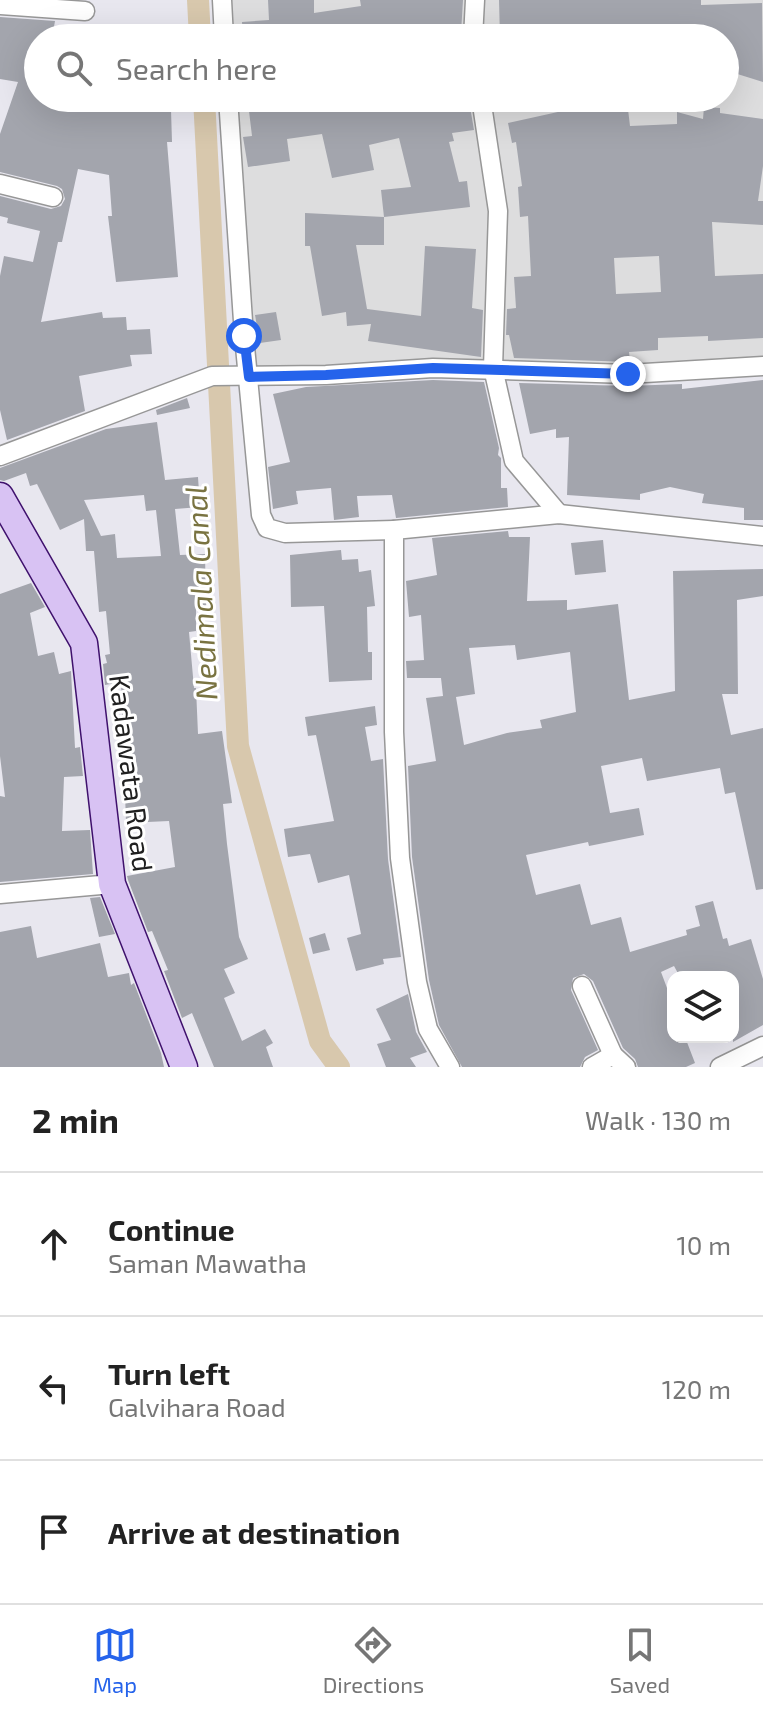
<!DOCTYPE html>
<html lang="en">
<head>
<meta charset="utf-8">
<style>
  body { margin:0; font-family:"Exo 2",sans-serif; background:#f6f6f6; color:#222 }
  .controls { position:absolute; right:24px; bottom:24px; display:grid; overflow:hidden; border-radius:16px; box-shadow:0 8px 32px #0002 }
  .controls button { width:72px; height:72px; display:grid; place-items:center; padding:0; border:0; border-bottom:2px solid #e0e0e0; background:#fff; color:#222; font:40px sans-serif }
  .stop { position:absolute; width:24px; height:24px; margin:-18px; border:6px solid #2563eb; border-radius:50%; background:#fff }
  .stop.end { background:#2563eb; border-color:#fff; box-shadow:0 2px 8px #0008 }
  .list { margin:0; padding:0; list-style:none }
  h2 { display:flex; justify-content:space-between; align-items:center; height:104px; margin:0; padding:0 32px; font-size:34px }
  h2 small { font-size:26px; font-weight:400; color:#767676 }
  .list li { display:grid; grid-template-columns:52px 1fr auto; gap:24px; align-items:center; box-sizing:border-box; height:144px; padding:0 32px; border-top:2px solid #e0e0e0 }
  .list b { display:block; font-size:30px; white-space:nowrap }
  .list p { margin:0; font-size:26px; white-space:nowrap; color:#767676 }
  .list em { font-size:26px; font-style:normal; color:#767676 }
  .icon { flex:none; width:44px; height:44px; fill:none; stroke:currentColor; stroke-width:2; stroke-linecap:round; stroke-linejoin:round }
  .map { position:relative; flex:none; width:763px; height:1067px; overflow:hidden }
  .search { position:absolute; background:#fff; box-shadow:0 8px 32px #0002; left:24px; right:24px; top:24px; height:88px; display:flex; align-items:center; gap:20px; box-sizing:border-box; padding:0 28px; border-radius:44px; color:#767676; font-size:30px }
  .sheet { height:536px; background:#fff }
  nav { display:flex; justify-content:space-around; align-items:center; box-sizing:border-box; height:112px; border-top:2px solid #e0e0e0; background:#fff; font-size:22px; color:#767676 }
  nav a { display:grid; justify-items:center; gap:4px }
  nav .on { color:#2563eb }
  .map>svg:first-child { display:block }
  .residential { fill:#ddddde }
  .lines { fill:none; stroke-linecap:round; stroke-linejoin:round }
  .canal { stroke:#d8c8ad; stroke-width:22 }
  .building { fill:#a3a5ad; fill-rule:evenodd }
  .street-casing { stroke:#979797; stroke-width:21 }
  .secondary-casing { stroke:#3f116d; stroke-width:29 }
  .path { stroke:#7db4eb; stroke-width:4; stroke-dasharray:4 4; stroke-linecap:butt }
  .street { stroke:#fff; stroke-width:18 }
  .secondary { stroke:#d8c2f3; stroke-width:26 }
  .route { stroke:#2563eb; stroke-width:10 }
  .labels { text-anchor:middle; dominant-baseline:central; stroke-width:6; stroke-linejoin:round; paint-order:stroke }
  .street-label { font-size:28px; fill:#202020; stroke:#fff }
  .water-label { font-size:30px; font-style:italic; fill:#797341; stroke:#fff }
</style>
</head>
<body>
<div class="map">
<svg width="763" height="1067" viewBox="0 0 763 1067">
  <rect width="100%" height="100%" fill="#e8e7ef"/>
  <!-- residential -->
  <polygon class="residential" points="222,0 763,0 763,366 249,377 228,98 725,98 725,38 224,38"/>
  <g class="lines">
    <!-- canal -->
    <g class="canal">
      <polyline points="198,0 200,38"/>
      <polyline points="204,98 238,746 320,1041 339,1067"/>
    </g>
  </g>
  <!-- building -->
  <g class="building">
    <polygon points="268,0 314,0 314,13 361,6 360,0 463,0 461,33 409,34 409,24 358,26 359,37 350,38 243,38 242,22 269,20"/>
    <polygon points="499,0 701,0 701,5 762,3 763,82 731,72 735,60 725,61 725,38 500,38"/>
    <polygon points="0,17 55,21 52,38 38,38 38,98 166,98 168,110 171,110 172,142 167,142 178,277 116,282 108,216 112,216 109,175 78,169 62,242 58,242 41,322 102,312 103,318 126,317 127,330 150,329 152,354 130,355 132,366 79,376 85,411 7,440 0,410 0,276 4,256 33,262 40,231 7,223 8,218 0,216 0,196 51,209 61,206 65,199 62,189 57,186 0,172 0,134 18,82 0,79"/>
    <polygon points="281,98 362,98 362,105 407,98 409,108 438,101 439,106 469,101 474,130 452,133 454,141 449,142 459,182 467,181 470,207 384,217 381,190 411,187 399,138 369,145 374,170 332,178 322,134 287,139 290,161 248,167 243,137 252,136 248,103"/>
    <path d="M 627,101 L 630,126 L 677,124 L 677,112 L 703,119 L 704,107 L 720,108 L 720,113 L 763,119 L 763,166 L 758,201 L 763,201 L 763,225 L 712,222 L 715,276 L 763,274 L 763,338 L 708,341 L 708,336 L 658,338 L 658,350 L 629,352 L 630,362 L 514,358 L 509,335 L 506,335 L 507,309 L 516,308 L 514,277 L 531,276 L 528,216 L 520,217 L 518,187 L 522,186 L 516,142 L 512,143 L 508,123 L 585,106 L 585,104 ZM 659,256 L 661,292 L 616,294 L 614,258 Z"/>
    <polygon points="305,213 384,217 384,245 356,245 367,309 421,316 425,246 476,249 472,308 483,310 481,357 368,341 371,324 347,326 346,312 322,316 310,246 305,246"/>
    <polygon points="276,312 281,340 260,343 255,315"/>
    <polygon points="433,380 484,382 499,448 498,455 501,458 501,488 507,488 508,507 396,518 392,495 357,496 359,517 334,520 331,488 296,491 298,504 273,509 268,467 290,462 273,394 306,387"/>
    <polygon points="763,380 763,520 744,520 744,508 702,503 704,494 670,487 640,494 640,500 567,495 569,437 556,438 556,429 530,434 519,383 628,386 682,384 682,389"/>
    <polygon points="187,398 190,408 157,415 156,410"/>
    <path d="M 157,422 L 165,480 L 198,477 L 200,507 L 175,509 L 180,555 L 205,554 L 206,606 L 196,606 L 196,631 L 189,632 L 194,688 L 196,688 L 198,734 L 222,731 L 232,803 L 223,804 L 227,844 L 239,937 L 248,959 L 224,969 L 235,993 L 224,998 L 242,1041 L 265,1029 L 273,1043 L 266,1047 L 273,1067 L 214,1067 L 192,1013 L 182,1018 L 164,971 L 168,970 L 152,931 L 148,932 L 128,880 L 127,876 L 175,867 L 169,821 L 126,823 L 125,793 L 134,791 L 130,740 L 123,740 L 121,682 L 105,685 L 103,664 L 107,663 L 105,655 L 110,654 L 106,611 L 99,612 L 94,551 L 86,551 L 84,519 L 60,530 L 37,484 L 30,486 L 26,473 L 4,481 L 0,480 L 0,468 L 106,429 ZM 144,495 L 146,511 L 156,510 L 161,556 L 117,558 L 115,534 L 101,536 L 84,500 Z"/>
    <path d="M 508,531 L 509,537 L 530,537 L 527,601 L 567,600 L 567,610 L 618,604 L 629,700 L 675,691 L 673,571 L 763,569 L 763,596 L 737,600 L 738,694 L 722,694 L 731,735 L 763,728 L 763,889 L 756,890 L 735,792 L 725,794 L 720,768 L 647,781 L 642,758 L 601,766 L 610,813 L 639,808 L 644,835 L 589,846 L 588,842 L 526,855 L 536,895 L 580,884 L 591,925 L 621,917 L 630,952 L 687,935 L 686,930 L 700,926 L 695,906 L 713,901 L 723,939 L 727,938 L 729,946 L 751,939 L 763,979 L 763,1025 L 733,1042 L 733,977 L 680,977 L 674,966 L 661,972 L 673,1004 L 673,1037 L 685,1037 L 695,1063 L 686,1067 L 638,1067 L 635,1059 L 623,1048 L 593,981 L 584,974 L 573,978 L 571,990 L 598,1050 L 585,1057 L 580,1067 L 462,1067 L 439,1025 L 429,980 L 412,857 L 408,766 L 436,761 L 426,698 L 443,696 L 441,678 L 407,678 L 406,661 L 424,660 L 421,615 L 409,617 L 406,581 L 437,575 L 432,538 ZM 515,645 L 517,660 L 570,652 L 576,712 L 540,720 L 542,728 L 507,733 L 464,745 L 456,697 L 475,694 L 469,648 Z"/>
    <polygon points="603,540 606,572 575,575 571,543"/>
    <polygon points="341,550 342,560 358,559 359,572 371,570 375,606 367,607 368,652 372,652 372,680 329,682 324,606 291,607 290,555"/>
    <polygon points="31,583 45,607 30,613 38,656 54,652 59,674 71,671 75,748 80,747 83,776 64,777 62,831 90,830 93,874 0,882 0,796 5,797 0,756 0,594"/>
    <polygon points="375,706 377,725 365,727 371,761 383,759 388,859 401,957 383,959 384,964 356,971 347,938 361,934 349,875 318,883 310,854 288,857 284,829 334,821 316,735 308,736 305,717"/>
    <polygon points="100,897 115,934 99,937 90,898"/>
    <polygon points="31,926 37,958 100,943 108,977 129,973 131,985 134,983 161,1053 164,1067 0,1067 0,932"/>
    <polygon points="325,933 330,950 313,954 309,938"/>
    <polygon points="408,994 416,1032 427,1052 410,1058 416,1067 386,1067 377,1044 391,1040 376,1009"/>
  </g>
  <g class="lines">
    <!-- street casing -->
    <g class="street-casing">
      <g id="street">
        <polyline points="222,0 224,38"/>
        <polyline points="0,5 85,11"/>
        <polyline points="473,38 475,0"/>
        <polyline points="228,98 244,336 261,515 267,528 285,533 394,530"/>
        <polyline points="481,98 498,211 493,368 514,461 559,514"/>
        <polyline points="0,184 53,197"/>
        <polyline points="0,456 212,376 326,375 433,368 628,374 763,366"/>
        <polyline points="0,894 112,884"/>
        <polyline points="582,986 613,1055"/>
        <polyline points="450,1067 428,1029 417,982 400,858 394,732 394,530 559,514 763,536"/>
        <polyline points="592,1067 613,1055 626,1067"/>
        <polyline points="720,1067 763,1046"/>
      </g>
    </g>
    <!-- secondary casing -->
    <g class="secondary-casing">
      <polyline id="secondary" points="0,496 84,643 112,884 184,1067"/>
    </g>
    <!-- path -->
    <g class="path">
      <polyline points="659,98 704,107"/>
      <polyline points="500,100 514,98"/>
    </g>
    <!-- street -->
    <use href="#street" class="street"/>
    <!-- secondary -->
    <use href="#secondary" class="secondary"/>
  </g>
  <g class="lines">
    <!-- route -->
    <polyline class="route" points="244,336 249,377 326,375 433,368 628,374"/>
  </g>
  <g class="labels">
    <!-- street labels -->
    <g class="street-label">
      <text transform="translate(132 773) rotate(83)">Kadawata Road</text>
    </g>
    <!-- water labels -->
    <g class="water-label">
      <text transform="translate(200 593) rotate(-93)">Nedimala Canal</text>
    </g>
  </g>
</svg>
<div class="controls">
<button><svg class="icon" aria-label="layers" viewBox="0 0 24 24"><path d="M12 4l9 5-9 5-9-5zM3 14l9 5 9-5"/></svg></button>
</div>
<div class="stop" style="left:244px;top:336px"></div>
<div class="stop end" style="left:628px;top:374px"></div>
<div class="search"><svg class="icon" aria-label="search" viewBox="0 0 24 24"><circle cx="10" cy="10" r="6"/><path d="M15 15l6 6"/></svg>Search here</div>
</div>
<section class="sheet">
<h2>2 min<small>Walk · 130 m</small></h2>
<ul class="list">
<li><svg class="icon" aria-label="ahead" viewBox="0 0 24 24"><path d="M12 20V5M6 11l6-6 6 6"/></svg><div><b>Continue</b><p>Saman Mawatha</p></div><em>10 m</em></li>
<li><svg class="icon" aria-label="left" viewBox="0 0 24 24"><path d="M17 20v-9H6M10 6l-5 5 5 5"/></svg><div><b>Turn left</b><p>Galvihara Road</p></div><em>120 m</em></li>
<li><svg class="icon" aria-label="arrive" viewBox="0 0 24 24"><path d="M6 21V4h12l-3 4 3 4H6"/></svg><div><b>Arrive at destination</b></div></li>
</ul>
</section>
<nav>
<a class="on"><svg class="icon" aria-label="map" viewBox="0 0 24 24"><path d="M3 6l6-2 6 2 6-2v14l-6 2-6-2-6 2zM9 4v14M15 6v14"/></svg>Map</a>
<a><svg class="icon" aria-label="directions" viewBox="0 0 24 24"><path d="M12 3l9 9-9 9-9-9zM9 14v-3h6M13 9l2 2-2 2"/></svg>Directions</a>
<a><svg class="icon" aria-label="saved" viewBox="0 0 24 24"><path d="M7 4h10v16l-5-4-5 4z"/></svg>Saved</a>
</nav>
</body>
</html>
